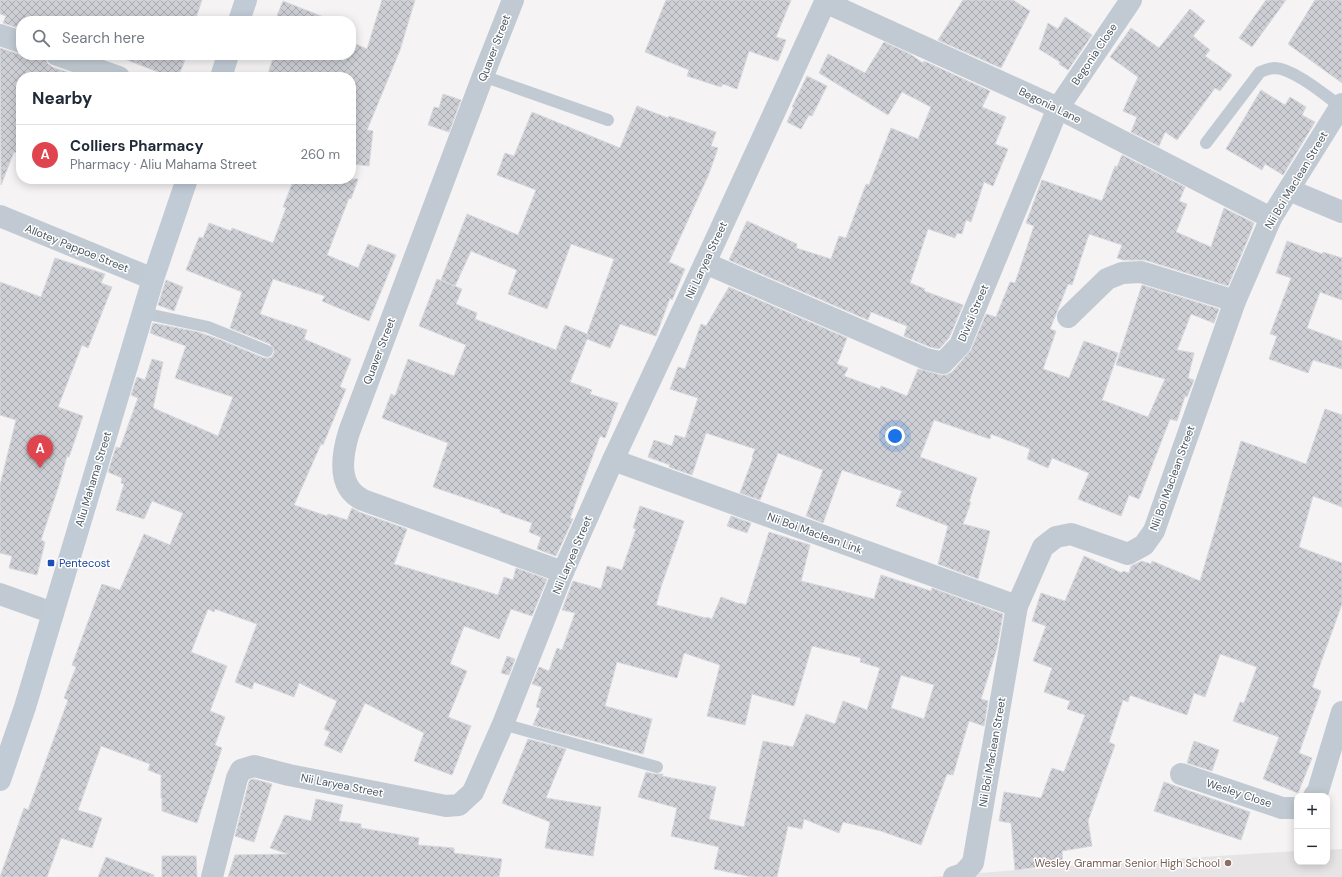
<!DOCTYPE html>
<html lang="en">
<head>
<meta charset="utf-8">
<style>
  body { margin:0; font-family:"DM Sans",sans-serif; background:#f2f2f3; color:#1f2937 }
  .controls { position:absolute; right:12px; bottom:12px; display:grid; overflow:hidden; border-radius:8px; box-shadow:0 2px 10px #0003 }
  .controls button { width:36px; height:36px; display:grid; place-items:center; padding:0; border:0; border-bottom:1px solid #e0e1e3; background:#fff; color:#1f2937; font:20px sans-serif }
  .you { position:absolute; left:895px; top:436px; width:14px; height:14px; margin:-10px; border:3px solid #fff; border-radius:50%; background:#1a73e8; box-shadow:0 0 0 6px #1a73e833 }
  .badge { display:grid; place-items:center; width:26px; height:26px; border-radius:50%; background:#1a73e8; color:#fff; font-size:13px; font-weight:700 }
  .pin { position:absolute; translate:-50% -33px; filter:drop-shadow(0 1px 2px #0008) }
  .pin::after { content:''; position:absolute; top:21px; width:14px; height:12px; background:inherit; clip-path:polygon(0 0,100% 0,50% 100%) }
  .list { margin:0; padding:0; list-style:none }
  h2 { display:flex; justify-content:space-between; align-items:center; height:52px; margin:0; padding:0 16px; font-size:17px }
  h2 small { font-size:13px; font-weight:400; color:#747a83 }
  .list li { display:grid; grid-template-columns:26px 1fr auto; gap:12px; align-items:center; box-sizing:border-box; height:60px; padding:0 16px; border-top:1px solid #e0e1e3 }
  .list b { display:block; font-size:15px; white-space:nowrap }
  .list p { margin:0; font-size:13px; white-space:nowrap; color:#747a83 }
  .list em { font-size:13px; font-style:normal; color:#747a83 }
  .icon { flex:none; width:22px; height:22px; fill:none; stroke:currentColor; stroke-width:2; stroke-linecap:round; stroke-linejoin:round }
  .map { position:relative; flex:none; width:1342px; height:877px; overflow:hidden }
  .search { position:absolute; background:#fff; box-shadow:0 2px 10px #0003; left:16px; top:16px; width:340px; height:44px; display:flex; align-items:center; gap:10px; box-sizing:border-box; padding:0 14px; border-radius:16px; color:#747a83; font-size:15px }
  .panel { position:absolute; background:#fff; box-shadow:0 2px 10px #0003; left:16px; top:72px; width:340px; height:112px; border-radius:16px }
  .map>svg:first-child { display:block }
  .education { fill:#e6e4e5 }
  .building { fill:url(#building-cross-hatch); stroke:#d7d9de; fill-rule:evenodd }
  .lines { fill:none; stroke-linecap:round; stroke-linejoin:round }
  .lane { stroke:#c1cad2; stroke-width:12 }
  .street { stroke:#c1cad2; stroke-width:22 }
  .secondary { stroke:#c1cbd6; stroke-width:22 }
  .transit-dot { fill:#1a4fb4; stroke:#fff; stroke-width:1.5 }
  .education-dot { fill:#8d6e63; stroke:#fff; stroke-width:1.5 }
  .labels { text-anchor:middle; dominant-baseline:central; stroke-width:3; stroke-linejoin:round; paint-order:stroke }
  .street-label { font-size:11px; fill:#4a5661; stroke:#fff }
  .transit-label { font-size:11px; fill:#164399; stroke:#fff; text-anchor:start }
  .education-label { font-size:11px; fill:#785e54; stroke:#fff; text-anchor:end }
</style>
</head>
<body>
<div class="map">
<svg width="1342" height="877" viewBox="0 0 1342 877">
  <defs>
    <pattern id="building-cross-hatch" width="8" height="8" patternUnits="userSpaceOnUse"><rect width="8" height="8" fill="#cdcfd5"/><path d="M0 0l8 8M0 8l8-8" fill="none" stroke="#a8abb0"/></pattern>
  </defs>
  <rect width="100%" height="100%" fill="#f5f3f3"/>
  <!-- education -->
  <polygon class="education" points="1342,849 1342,877 929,877 1096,864 1297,851 1297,862 1327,862 1327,850"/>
  <!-- building -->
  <g class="building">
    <polygon points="0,0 202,0 195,21 21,21 21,29 3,23 6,16 0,14"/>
    <polygon points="382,0 415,0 400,50 367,130 373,131 369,166 353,164 351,167 351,77 267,77 274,55 351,55 351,42 367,49"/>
    <polygon points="666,0 791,0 776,37 786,40 778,61 749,51 737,89 723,84 721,87 687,76 689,70 645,52"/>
    <polygon points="963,0 1013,0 1030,11 1001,68 938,40"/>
    <polygon points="1266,0 1286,0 1252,47 1239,38"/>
    <polygon points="1315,0 1342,0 1342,83 1288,44"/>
    <polygon points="283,1 331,20 331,21 275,21"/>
    <polygon points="1190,9 1205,21 1193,36 1210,50 1205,56 1232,75 1220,91 1215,88 1177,140 1165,132 1159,146 1131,132 1137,117 1123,111 1138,77 1110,57 1131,28 1159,48"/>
    <polygon points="1065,17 1092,35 1068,70 1059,64 1060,62 1039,49 1048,23 1058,29"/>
    <polygon points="884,42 910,54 923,63 924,61 990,91 982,107 1006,117 995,144 1008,149 993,186 984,182 971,222 966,220 962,234 957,233 955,238 928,229 910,283 925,289 924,291 963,305 949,338 939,349 930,347 904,336 907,326 871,312 868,320 729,260 747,221 797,244 796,248 831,259 839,236 846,238 866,184 869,185 891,128 918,139 931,107 902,92 888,115 819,73 828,54 865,73"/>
    <polygon points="0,48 21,55 45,55 47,63 52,67 82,77 21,77 21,143 17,153 14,152 1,185"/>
    <polygon points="118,55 187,55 178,77 171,77 117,56"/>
    <polygon points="807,76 827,86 812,116 809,115 801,129 787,122 794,107 792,107"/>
    <polygon points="1261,90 1285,105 1290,97 1306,107 1302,115 1315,122 1283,175 1265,164 1262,170 1226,149"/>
    <polygon points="443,94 461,100 449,132 428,125 434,107 439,108"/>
    <polygon points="637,106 668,118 669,116 716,132 711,146 718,148 708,176 669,262 685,269 672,300 670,298 656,336 620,324 610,348 587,339 570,382 592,390 590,394 618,403 605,438 600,436 570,518 573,519 556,556 537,549 541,537 529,532 532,523 500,512 501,510 433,487 448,443 382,418 391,394 395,396 408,359 454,376 466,345 419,326 437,279 462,289 456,304 477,313 475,319 556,350 565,325 587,334 614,259 571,244 547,309 508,294 517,270 471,251 455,286 441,280 467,214 518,235 536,190 497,175 505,153 514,156 532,112 620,148"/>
    <polygon points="1122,155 1185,187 1179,201 1187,204 1176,232 1211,247 1224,208 1254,223 1248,239 1228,286 1145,260 1123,260 1117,258 1122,245 1089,234 1072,285 1068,284 1050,329 1056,331 1043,369 1069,378 1084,341 1118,353 1102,400 1148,417 1165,379 1116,365 1142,285 1219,309 1214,323 1191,314 1177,350 1194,353 1188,378 1194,380 1187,397 1185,396 1177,421 1170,419 1139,499 1129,495 1121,516 1078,499 1089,473 1052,458 1048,468 1027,459 1030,449 991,434 990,439 934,420 920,457 977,478 969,502 971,502 963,524 990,531 978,579 938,564 948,526 896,506 902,491 868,479 842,470 823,523 806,516 823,470 778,453 760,500 740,493 753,458 752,457 755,449 706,433 692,475 669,467 670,465 648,457 654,440 672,446 675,435 685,438 698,398 670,389 678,367 685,369 701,324 706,326 729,287 847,338 837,364 848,368 844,376 880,389 881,386 907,396 918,369 941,375 946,375 952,372 971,350 986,314 996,317 1010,282 1015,283 1034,226 1026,223 1042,180 1102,201 1115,166 1117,167"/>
    <polygon points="294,179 358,179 351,199 349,198 327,255 358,268 368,244 396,255 369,321 322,301 325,296 273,279 260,314 307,330 304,339 351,359 340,387 346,389 323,445 321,444 294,505 327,516 328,514 347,520 352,508 359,512 407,529 394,564 498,595 504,577 513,580 516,568 547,579 532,616 511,609 499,639 464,626 450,664 467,671 448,717 471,726 452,775 414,761 424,733 365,703 341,753 324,745 330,732 324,729 337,701 299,683 294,697 254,682 252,689 235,682 257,624 215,609 214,612 208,609 191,652 227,666 210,711 225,717 215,745 222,748 197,823 162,811 162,798 161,798 161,775 148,770 150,764 101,746 78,810 102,818 92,848 61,838 47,877 0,877 24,808 28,810 68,700 64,698 76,667 72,665 102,584 120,590 144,534 170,545 183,513 152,501 144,519 116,510 124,484 121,483 122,478 108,472 116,447 120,448 138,398 131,395 137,377 145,380 152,359 163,362 153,408 218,436 233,397 175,378 186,346 150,333 153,323 198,332 221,340 264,358 268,358 272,357 274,353 274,350 270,344 230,328 242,292 186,270 199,237 203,238 209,223 231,231 232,228 273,243 286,208 283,207"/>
    <polygon points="1287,241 1322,254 1323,252 1342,258 1342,300 1320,292 1307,328 1342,341 1342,369 1313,360 1308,373 1269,359 1277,336 1270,334 1291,278 1276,273"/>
    <polygon points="55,258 105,274 101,283 112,287 88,348 82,345 58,407 83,416 69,457 67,456 59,485 41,540 45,542 37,575 9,568 12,556 0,553 0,485 16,420 0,415 0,282 41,297"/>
    <polygon points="166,280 183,287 174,311 158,305"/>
    <polygon points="1325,409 1342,415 1342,507 1313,496 1299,547 1342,563 1342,604 1312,687 1321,691 1299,753 1312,758 1298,793 1263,779 1279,737 1233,721 1240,702 1244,703 1257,667 1220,654 1205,697 1194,693 1187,715 1130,695 1128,702 1123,700 1109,742 1115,745 1088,821 1092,846 1062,851 1063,864 1015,870 1011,823 999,821 1004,792 1041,798 1052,768 1064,772 1085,715 1067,709 1070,701 1044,692 1052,668 1033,661 1046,626 1032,621 1041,593 1065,601 1084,556 1122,573 1123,571 1129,573 1131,566 1142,561 1151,564 1152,561 1200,581 1241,441 1306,464"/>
    <path d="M 640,506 L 684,521 L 661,587 L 656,605 L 706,618 L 707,617 L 712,619 L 721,597 L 740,604 L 740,603 L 746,605 L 769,532 L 810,545 L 801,581 L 874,599 L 881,575 L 931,591 L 932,588 L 1003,614 L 997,648 L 981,699 L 988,701 L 984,726 L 969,721 L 953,775 L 947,774 L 921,845 L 881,831 L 843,822 L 839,833 L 804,819 L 802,829 L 788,826 L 777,877 L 752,877 L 714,869 L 719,847 L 671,836 L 677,808 L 638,797 L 646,772 L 655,774 L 663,774 L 662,776 L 716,787 L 709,819 L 744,827 L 763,741 L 793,747 L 806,714 L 835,724 L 843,701 L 867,710 L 880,668 L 860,662 L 861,658 L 812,646 L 794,706 L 752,694 L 745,725 L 707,716 L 720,665 L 684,653 L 677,678 L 617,662 L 605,706 L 652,719 L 643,754 L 533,725 L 540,708 L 536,707 L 542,687 L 532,684 L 539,667 L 549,671 L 557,648 L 562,650 L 575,613 L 562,610 L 573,581 L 601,589 L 607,566 L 622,570 L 636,529 L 633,528 ZM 901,675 L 934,685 L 924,719 L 891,708 Z"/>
    <polygon points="731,516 751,523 747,533 727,526"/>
    <polygon points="507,656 515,659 509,675 501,673"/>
    <polygon points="528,739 566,749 546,798 601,807 593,856 545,848 550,822 502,803"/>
    <polygon points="1194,741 1219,750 1212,771 1187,763"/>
    <polygon points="254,779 272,784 254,842 235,836 249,782 250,780"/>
    <polygon points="1164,782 1250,812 1241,840 1154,811"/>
    <polygon points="316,799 343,805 339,821 361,824 361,828 419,838 418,845 454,848 454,853 502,859 499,877 228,877 235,855 288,854 270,848 285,815 311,821"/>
    <polygon points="162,856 196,856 197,877 162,877"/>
    <polygon points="106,857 154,875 154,877 98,877"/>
  </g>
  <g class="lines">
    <!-- lane -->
    <g class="lane">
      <polyline points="483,76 608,120"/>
      <path d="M 1206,143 L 1260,72 C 1265,70 1270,68 1275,68 C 1294,69 1325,95 1340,106"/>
      <polyline points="143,313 208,327 267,351"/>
      <polyline points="503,724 657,767"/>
    </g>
    <!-- street -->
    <g class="street">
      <path d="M 513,0 L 483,76 L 349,432 C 342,455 336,487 363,500 L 563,572"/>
      <polyline points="825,2 1058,108 1271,218"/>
      <polyline points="0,35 21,42"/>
      <polyline points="57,55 119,77"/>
      <polyline points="1289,190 1342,212"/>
      <polyline points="0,216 153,279"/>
      <polyline points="705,263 926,359 943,363 960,345 1058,108 1131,0"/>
      <polyline points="1068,317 1107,279 1122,273 1141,272 1235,301"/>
      <polyline points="613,460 1017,606"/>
      <polyline points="0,594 53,613"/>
      <polyline points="1181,774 1282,808 1297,808"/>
      <polyline points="1314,796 1318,791 1342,712"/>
      <polyline points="212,877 237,778 241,770 254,766 289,775 446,806 459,805 473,792 503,724 563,572 613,460 705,263 826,0"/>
      <polyline points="954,877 963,874 973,863 1017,606 1043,547 1056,537 1071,534 1128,554 1144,545 1154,531 1235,301 1271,218 1342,104"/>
    </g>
    <!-- secondary -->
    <g class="secondary">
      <polyline points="239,21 246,0"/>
      <polyline points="221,77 228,55"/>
      <polyline points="0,780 25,707 153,279 187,179"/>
    </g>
  </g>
  <!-- markers -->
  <rect class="transit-dot" x="47" y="559" width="8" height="8" rx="2"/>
  <circle class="education-dot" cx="1228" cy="863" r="4"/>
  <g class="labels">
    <!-- street labels -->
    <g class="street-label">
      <text transform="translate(494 48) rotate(-69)">Quaver Street</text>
      <text transform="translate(1094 54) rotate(-56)">Begonia Close</text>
      <text transform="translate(1050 105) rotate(26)">Begonia Lane</text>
      <text transform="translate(1296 180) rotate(-59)">Nii Boi Maclean Street</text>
      <text transform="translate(77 248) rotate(22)">Allotey Pappoe Street</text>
      <text transform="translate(706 260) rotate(-65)">Nii Laryea Street</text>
      <text transform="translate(973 313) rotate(-67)">Divisi Street</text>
      <text transform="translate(379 351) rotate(-69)">Quaver Street</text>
      <text transform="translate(1172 478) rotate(-70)">Nii Boi Maclean Street</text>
      <text transform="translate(93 479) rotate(-73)">Aliu Mahama Street</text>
      <text transform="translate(815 533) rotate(20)">Nii Boi Maclean Link</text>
      <text transform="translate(572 555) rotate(-67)">Nii Laryea Street</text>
      <text transform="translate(992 752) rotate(-80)">Nii Boi Maclean Street</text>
      <text transform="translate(342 785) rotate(11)">Nii Laryea Street</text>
      <text transform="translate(1239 793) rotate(18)">Wesley Close</text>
    </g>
    <!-- transit labels -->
    <g class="transit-label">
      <text x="59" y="563">Pentecost</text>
    </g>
    <!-- education labels -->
    <g class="education-label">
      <text x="1220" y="863">Wesley Grammar Senior High School</text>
    </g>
  </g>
</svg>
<div class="controls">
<button>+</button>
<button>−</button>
</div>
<div class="you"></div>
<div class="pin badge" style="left:40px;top:468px;background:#e0444e">A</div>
<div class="search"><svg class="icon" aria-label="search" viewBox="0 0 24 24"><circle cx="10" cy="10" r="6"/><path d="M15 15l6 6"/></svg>Search here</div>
<section class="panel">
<h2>Nearby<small></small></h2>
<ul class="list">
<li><span class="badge" style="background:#e0444e">A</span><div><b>Colliers Pharmacy</b><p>Pharmacy · Aliu Mahama Street</p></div><em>260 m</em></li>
</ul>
</section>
</div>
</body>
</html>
